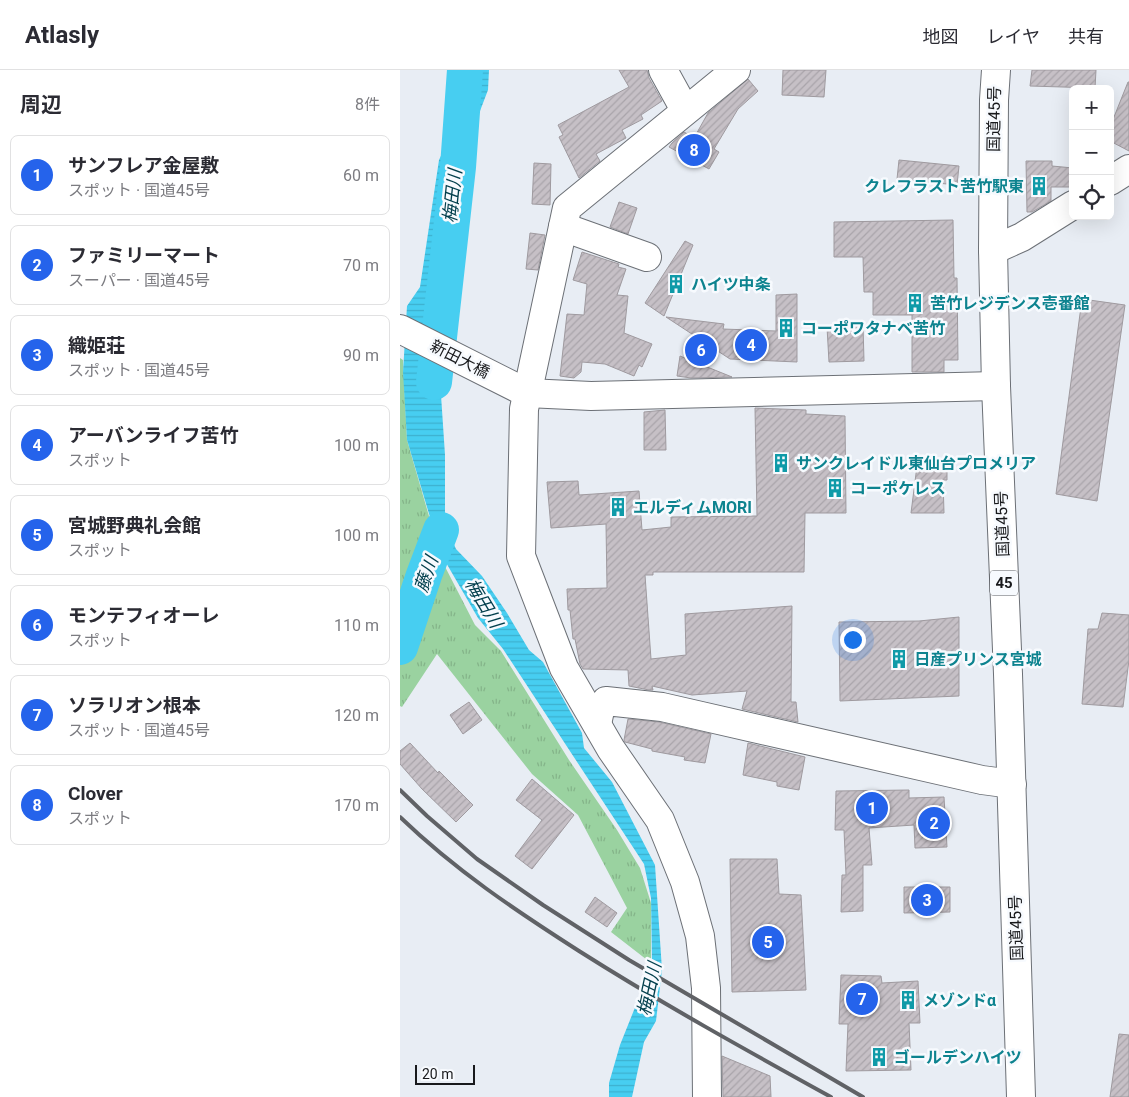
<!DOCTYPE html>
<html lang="ja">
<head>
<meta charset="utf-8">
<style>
  body { margin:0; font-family:Roboto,"Noto Sans JP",sans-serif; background:#f2f2f3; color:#2b2b33 }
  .controls { position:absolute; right:15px; top:15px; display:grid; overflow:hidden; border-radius:8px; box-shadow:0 5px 20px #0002 }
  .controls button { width:45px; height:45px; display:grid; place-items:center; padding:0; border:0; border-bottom:1px solid #e1e1e2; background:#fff; color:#2b2b33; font:25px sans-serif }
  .scale { position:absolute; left:15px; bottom:12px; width:60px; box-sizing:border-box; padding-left:5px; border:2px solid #18191c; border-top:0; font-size:14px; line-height:18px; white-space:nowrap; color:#18191c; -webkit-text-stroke:4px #f7fafe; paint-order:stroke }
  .you { position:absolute; left:452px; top:569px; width:18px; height:18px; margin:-12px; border:4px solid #fff; border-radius:50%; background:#1a73e8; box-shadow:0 0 0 8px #1a73e833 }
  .badge { display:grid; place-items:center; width:32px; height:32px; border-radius:50%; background:#2563eb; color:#fff; font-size:16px; font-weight:700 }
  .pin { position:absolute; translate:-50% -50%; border:2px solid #fff; box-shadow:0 1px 5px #0006 }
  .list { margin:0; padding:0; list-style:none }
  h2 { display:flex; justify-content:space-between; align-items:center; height:65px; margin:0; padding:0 20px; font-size:21px }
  h2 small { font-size:16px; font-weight:400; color:#7c7c81 }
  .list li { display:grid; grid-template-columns:32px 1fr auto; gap:15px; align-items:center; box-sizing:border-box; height:80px; margin:0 10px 10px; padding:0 10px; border:1px solid #e1e1e2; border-radius:8px }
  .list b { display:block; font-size:19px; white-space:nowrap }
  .list p { margin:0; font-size:16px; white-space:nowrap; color:#7c7c81 }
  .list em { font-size:16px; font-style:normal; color:#7c7c81 }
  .icon { flex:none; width:28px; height:28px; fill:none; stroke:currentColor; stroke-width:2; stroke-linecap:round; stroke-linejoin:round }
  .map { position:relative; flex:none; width:729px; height:1027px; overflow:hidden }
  header { display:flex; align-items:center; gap:30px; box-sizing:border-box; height:70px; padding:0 25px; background:#fff; border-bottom:1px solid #e1e1e2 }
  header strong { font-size:24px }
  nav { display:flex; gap:28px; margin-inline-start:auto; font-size:18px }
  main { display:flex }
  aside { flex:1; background:#fff }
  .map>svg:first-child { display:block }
  .grass { fill:url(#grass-tufts) }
  .water { fill:url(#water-rules) }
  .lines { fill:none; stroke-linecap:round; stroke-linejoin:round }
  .river { stroke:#47cef1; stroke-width:36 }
  .building { fill:url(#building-hatch); stroke:#9f9a9f }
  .minor-casing { stroke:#6c7076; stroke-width:30 }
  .highway-casing { stroke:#6c7076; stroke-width:30 }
  .minor { stroke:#fff; stroke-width:28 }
  .highway { stroke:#fff; stroke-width:28 }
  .rail { stroke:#606266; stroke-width:4 }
  .labels { text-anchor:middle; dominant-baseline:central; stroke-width:5; stroke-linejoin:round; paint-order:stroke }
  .shield { fill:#f7fafe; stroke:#5b5c60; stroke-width:1 }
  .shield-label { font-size:15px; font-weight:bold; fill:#18191c }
  .street-label { font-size:16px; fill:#18191c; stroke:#f7fafe }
  .culture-label { font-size:16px; font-weight:bold; fill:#0d838f; stroke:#f7fafe; text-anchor:start }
  .water-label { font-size:18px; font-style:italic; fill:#003e4c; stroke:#f7fafe }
</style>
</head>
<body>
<header>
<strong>Atlasly</strong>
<nav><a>地図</a><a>レイヤ</a><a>共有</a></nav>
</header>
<main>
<aside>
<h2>周辺<small>8件</small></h2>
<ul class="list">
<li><span class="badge">1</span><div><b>サンフレア金屋敷</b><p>スポット · 国道45号</p></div><em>60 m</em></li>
<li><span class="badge">2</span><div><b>ファミリーマート</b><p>スーパー · 国道45号</p></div><em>70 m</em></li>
<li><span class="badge">3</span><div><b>織姫荘</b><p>スポット · 国道45号</p></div><em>90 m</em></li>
<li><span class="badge">4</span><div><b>アーバンライフ苦竹</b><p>スポット</p></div><em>100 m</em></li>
<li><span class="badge">5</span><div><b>宮城野典礼会館</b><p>スポット</p></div><em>100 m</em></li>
<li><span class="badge">6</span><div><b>モンテフィオーレ</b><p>スポット</p></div><em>110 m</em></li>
<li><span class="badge">7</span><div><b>ソラリオン根本</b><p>スポット · 国道45号</p></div><em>120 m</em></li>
<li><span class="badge">8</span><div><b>Clover</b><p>スポット</p></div><em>170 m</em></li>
</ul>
</aside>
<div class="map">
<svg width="729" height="1027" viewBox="0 0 729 1027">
  <defs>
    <pattern id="grass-tufts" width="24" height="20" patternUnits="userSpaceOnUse" patternTransform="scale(1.25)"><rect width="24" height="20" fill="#9ad2a0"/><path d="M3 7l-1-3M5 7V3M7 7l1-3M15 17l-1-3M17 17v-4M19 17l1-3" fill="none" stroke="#84b489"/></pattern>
    <pattern id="water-rules" width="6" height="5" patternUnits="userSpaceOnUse" patternTransform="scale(1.25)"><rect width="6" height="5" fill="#47cef1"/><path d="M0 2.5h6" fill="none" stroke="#3db0ce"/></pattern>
    <pattern id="building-hatch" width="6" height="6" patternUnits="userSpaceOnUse" patternTransform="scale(1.25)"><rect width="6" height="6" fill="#c6c0c6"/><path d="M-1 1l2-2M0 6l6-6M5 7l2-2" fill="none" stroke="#a9a4aa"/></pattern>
  </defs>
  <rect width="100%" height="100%" fill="#e8edf4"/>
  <!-- grass -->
  <g class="grass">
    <polygon points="0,288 3,290 7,370 33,460 0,548"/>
    <polygon points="39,485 75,555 101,581 169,690 217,760 240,798 251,833 251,893 211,862 227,838 178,745 132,704 37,584 2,637 0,636 0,592 26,507"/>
  </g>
  <!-- water -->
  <polygon class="water" points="72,0 89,0 88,20 67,75 55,152 34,220 45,385 45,454 56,479 82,506 107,543 129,580 143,592 182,663 184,678 212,712 255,795 262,900 256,951 244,972 232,1027 209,1027 209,1013 220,975 252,895 251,828 244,794 103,579 78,548 41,484 7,370 3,302 7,236 20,217 39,90 74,16"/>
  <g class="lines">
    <!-- river -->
    <g class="river">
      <polyline points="34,312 58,97 65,0"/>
      <polyline points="0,577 24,505 41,460"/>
    </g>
  </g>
  <!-- building -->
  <g class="building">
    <polygon points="219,0 247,0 249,8 262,31 241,45 243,49 222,60 226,68 196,84 200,91 179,108 159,67 163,65 158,55 229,17"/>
    <polygon points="383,0 426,0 424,27 382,25"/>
    <polygon points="632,0 696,0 695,18 630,16"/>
    <polygon points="348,9 358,21 338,39 314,79 319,82 309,99 269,77 272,73 284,62 294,68 308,43"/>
    <polygon points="728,12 729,12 729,81 710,71 710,57"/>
    <polygon points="499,90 559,96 557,115 497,109"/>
    <polygon points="626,91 652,91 652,96 673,98 673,117 651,117 651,131 632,142 627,142"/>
    <polygon points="134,93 151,94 150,135 132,134"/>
    <polygon points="219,132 237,138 228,164 210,157"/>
    <polygon points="553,150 554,208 557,208 558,290 544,290 544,302 512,302 512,245 473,245 473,222 464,222 463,187 434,187 434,152"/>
    <polygon points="130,163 145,165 138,200 126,199"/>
    <polygon points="285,171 293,175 264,246 245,233"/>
    <polygon points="182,182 219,194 218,197 226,199 217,225 228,226 224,263 252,274 242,297 239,295 234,306 205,294 182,292 181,302 174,308 160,306 167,244 184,245 187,214 173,210"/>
    <polygon points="397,224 397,292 330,289 266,247 324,254 323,259 376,261 376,225"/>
    <polygon points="682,229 725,235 697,431 656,424"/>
    <polygon points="463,255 464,291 429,292 427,257"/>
    <polygon points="280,286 332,307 291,308 277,306"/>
    <polygon points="355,338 406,340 406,344 445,346 446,443 405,443 404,502 253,502 253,505 245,505 251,589 286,585 285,544 392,536 391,632 396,632 398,652 342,639 347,621 292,625 252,616 253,620 249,620 229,616 228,600 183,599 180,594 175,569 173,569 170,540 168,540 167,519 207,518 206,454 151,458 147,412 178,411 179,425 239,421 242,460 271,457 271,447 357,446"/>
    <polygon points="265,340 266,380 244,380 244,342"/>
    <polygon points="518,388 547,389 547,410 543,410 544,443 511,443"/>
    <polygon points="702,543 729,545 729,590 723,637 682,634 688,559 698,559"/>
    <polygon points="559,547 559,626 440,631 439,552 519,551"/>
    <polygon points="69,632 82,650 63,664 50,645"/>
    <polygon points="228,649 259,652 311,664 305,693 284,690 285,687 252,681 252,679 225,672 224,670"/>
    <polygon points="10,673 38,703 39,701 73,735 56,752 22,719 0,694 0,681"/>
    <polygon points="348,673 405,687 399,720 377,716 377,712 343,705"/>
    <polygon points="132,709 174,745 132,799 115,786 142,750 116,730"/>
    <polygon points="509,720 509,728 544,727 547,777 515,778 514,755 469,758 472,795 463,795 463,841 441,842 442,805 446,805 444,760 435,760 436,721"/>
    <polygon points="330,789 377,789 379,824 401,825 406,920 332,922"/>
    <polygon points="504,817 550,817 550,842 504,843"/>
    <polygon points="195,827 217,843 207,857 185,842"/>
    <polygon points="441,905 481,906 482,913 518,911 520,953 509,953 511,1000 446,1001 448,954 439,954"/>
    <polygon points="719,964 729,965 729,1027 710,1027"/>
    <polygon points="322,986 370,1006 371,1027 323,1027"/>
  </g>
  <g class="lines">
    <!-- minor casing -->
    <g class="minor-casing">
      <g id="minor">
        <polyline points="263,0 285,40"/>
        <polyline points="710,111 729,99"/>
        <polyline points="163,157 247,187"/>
        <polyline points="593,180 622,167 673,135"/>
        <polyline points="0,259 127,323 191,326 596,316"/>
        <polyline points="197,654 200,640 206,631 262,637 582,710 612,714"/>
        <polyline points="307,1027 306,918 300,866 285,812 260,750 211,679 164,598 121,486 124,339 167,138 336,0"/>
      </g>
    </g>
    <!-- highway casing -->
    <g class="highway-casing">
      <polyline id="highway" points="596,0 594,30 593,180 596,316 608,604 621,1027"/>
    </g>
    <!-- minor -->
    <use href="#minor" class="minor"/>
    <!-- highway -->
    <use href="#highway" class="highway"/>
    <!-- rail -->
    <g class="rail">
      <polyline points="0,720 27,746 77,789 143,835 229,890 463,1027"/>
      <path d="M 0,747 C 55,800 115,840 179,881 C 261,933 346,980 431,1027"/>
    </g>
  </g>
  <!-- icons -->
  <defs>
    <g id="building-bare" transform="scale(1.5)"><path d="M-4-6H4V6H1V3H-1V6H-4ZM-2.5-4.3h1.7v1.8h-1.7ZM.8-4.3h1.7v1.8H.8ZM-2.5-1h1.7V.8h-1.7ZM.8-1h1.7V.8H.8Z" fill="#0f9aa8" stroke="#f7fafe" stroke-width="2.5" paint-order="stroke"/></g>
  </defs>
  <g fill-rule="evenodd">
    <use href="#building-bare" x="639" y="116"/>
    <use href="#building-bare" x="276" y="214"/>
    <use href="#building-bare" x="515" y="233"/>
    <use href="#building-bare" x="386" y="258"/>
    <use href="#building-bare" x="381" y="393"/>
    <use href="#building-bare" x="435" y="418"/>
    <use href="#building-bare" x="218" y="437"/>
    <use href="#building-bare" x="499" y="589"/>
    <use href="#building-bare" x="508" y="930"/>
    <use href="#building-bare" x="479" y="987"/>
  </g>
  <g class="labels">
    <!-- shield labels -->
    <rect class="shield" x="590" y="500.5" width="28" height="25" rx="4"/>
    <g class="shield-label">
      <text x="604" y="513">45</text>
    </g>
    <!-- street labels -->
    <g class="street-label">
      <text transform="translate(594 49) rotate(-89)">国道45号</text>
      <text transform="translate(60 289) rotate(27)">新田大橋</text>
      <text transform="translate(602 454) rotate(-92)">国道45号</text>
      <text transform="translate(616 858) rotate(-92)">国道45号</text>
    </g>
    <!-- culture labels -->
    <g class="culture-label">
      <text x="624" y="116" text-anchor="end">クレフラスト苦竹駅東</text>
      <text x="291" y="214">ハイツ中条</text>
      <text x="530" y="233">苦竹レジデンス壱番館</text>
      <text x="401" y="258">コーポワタナベ苦竹</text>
      <text x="396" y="393">サンクレイドル東仙台プロメリア</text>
      <text x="450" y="418">コーポケレス</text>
      <text x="233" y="437">エルディムMORI</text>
      <text x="514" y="589">日産プリンス宮城</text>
      <text x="523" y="930">メゾンドα</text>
      <text x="494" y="987">ゴールデンハイツ</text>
    </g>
    <!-- water labels -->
    <g class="water-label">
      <text transform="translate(52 126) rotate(-84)">梅田川</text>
      <text transform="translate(26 504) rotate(-71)">藤川</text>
      <text transform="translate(84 533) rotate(59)">梅田川</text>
      <text transform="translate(249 919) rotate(-78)">梅田川</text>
    </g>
  </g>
</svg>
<div class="controls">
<button>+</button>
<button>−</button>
<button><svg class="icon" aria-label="locate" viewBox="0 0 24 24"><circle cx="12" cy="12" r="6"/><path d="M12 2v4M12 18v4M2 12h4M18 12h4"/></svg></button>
</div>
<div class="scale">20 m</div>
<div class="you"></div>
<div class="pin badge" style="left:472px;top:738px">1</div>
<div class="pin badge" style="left:534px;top:753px">2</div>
<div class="pin badge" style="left:527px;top:830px">3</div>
<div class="pin badge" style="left:351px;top:275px">4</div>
<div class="pin badge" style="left:368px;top:872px">5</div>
<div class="pin badge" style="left:301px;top:280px">6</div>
<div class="pin badge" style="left:462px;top:929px">7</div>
<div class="pin badge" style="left:294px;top:80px">8</div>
</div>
</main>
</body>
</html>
